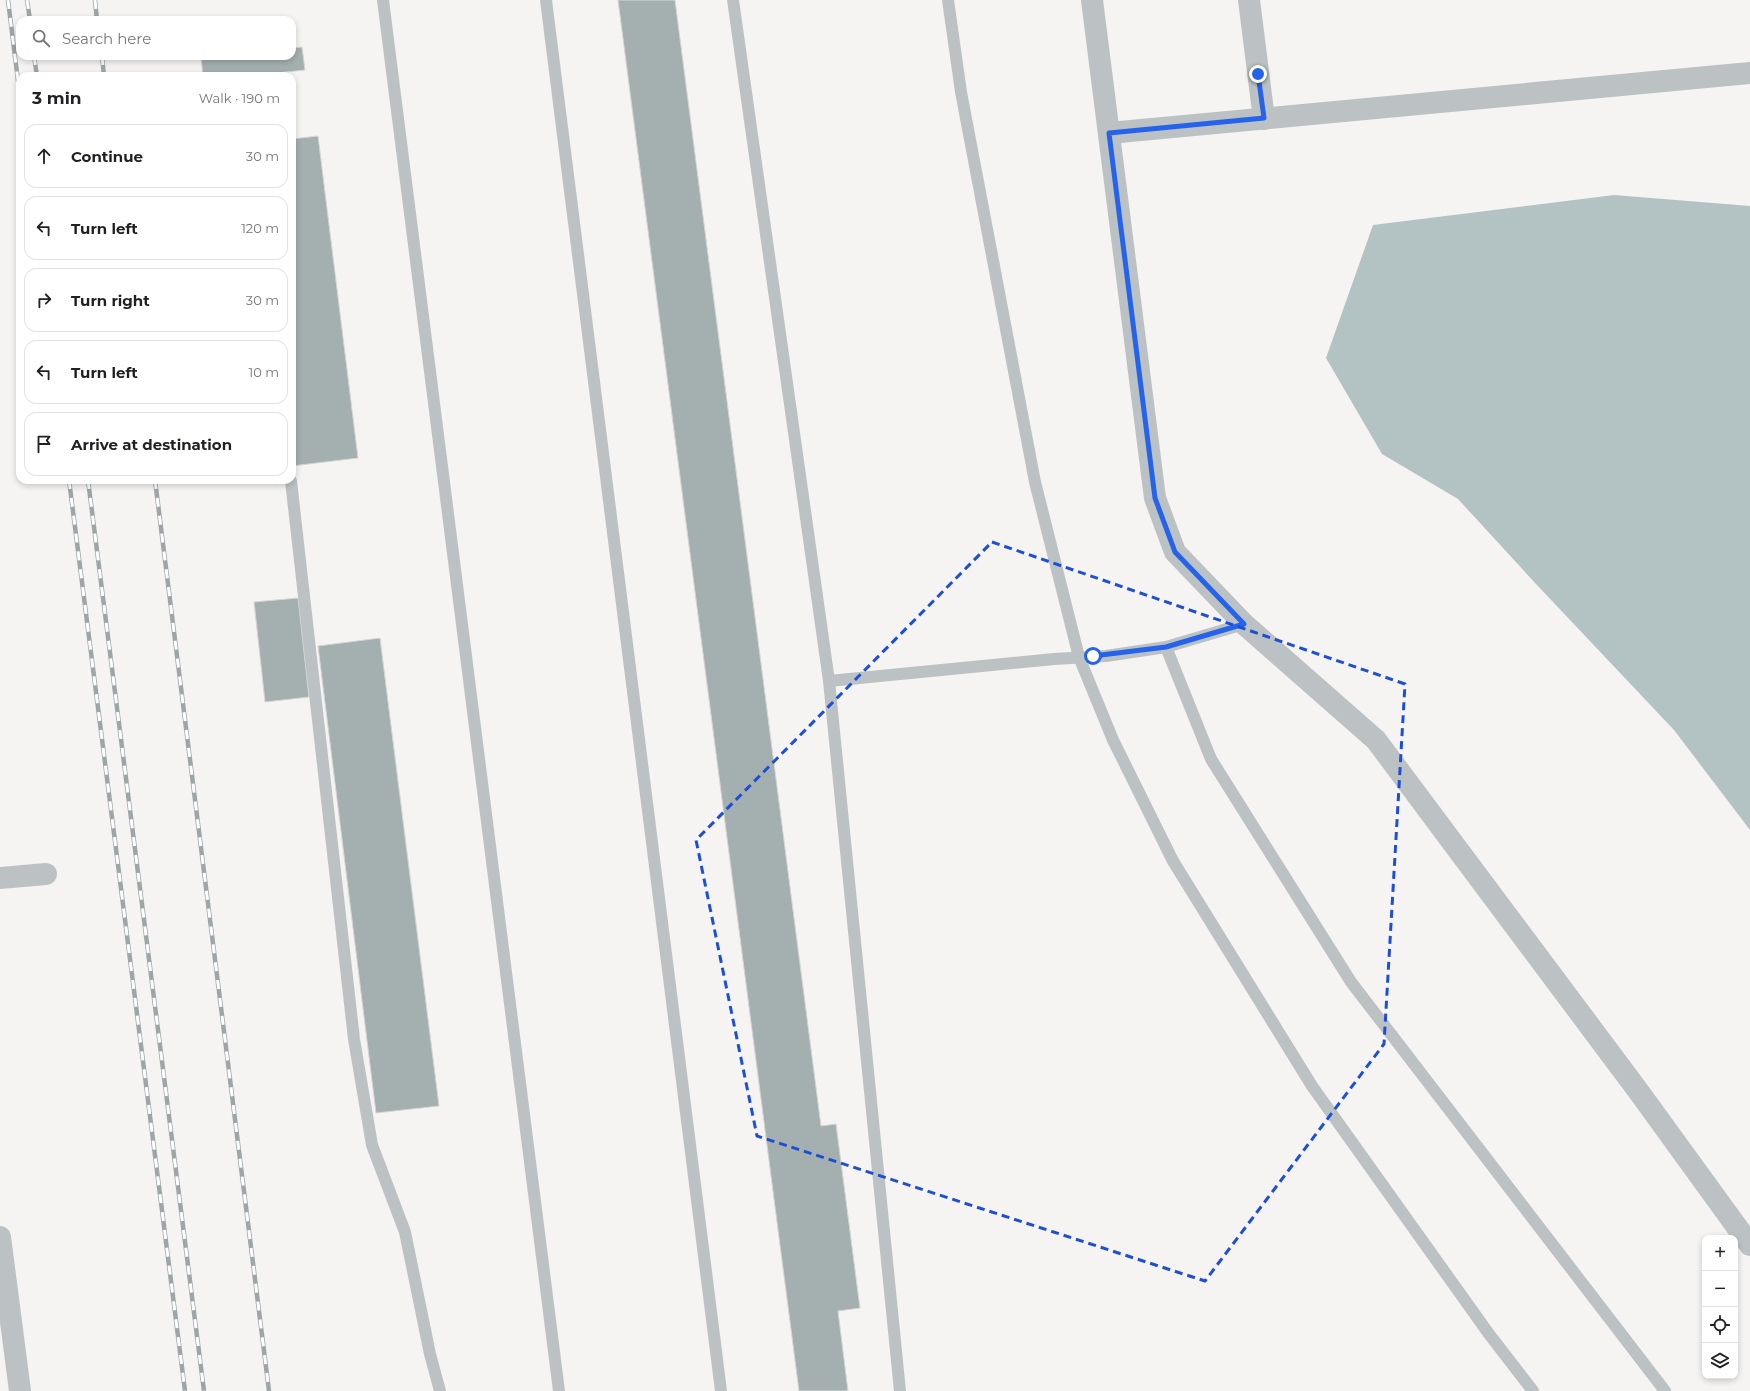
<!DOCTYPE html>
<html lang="en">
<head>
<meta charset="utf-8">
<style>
  body { margin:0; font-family:Montserrat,sans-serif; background:#f2f2f2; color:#202124 }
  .controls { position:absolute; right:12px; bottom:12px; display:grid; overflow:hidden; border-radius:8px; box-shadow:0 2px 6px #0003 }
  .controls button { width:36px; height:36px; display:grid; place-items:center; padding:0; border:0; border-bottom:1px solid #e0e0e0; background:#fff; color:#202124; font:20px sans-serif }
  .stop { position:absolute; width:12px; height:12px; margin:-9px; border:3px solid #2563eb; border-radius:50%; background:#fff }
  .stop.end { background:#2563eb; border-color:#fff; box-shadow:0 1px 4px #0008 }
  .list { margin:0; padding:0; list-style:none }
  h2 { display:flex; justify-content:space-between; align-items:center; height:52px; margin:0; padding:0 16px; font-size:17px }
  h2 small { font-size:13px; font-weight:400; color:#757577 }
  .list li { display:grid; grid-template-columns:26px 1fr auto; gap:12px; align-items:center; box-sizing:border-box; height:64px; margin:0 8px 8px; padding:0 8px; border:1px solid #e0e0e0; border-radius:12px }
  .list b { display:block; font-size:15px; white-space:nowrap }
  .list em { font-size:13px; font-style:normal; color:#757577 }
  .icon { flex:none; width:22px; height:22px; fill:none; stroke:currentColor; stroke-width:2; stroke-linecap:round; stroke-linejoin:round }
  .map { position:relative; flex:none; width:1750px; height:1391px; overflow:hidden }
  .search { position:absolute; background:#fff; box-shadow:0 2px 6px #0003; left:16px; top:16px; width:280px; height:44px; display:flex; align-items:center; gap:10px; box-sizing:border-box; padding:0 14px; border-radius:12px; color:#757577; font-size:15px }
  .panel { position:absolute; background:#fff; box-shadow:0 2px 6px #0003; left:16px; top:72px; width:280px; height:412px; border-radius:12px }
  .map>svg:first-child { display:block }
  .water { fill:#b3c3c3 }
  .building { fill:#a4afb0; stroke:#d6d6d4 }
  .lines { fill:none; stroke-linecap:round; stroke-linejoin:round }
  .service { stroke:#bcc2c3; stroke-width:12 }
  .minor { stroke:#bcc2c3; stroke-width:22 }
  .tertiary { stroke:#bcc2c3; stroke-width:22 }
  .rail-casing { stroke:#9ca6a7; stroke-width:4.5 }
  .rail { stroke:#fff; stroke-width:3; stroke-dasharray:9; stroke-linecap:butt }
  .route { stroke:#2563eb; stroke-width:5 }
  .marked { fill:none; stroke:#1d4ed8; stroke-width:3; stroke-dasharray:8 5; stroke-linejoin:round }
</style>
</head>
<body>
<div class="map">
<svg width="1750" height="1391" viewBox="0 0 1750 1391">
  <rect width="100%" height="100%" fill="#f5f4f2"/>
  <!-- water -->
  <polygon class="water" points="1614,195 1750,206 1750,830 1674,730 1536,584 1458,499 1382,454 1326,358 1373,225"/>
  <!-- building -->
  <g class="building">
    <polygon points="618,0 675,0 821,1126 836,1124 860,1308 838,1311 848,1391 799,1391"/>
    <polygon points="302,47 305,70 250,76 203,76 201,59 229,56 292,56 292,48"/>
    <polygon points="318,136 358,458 292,466 292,139"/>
    <polygon points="298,598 309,697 265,702 254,602"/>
    <polygon points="380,638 439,1106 376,1113 318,646"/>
  </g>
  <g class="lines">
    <!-- service -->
    <g class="service">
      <polyline points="383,0 559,1391"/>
      <polyline points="546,0 721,1391"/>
      <polyline points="733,0 829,681 900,1391"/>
      <polyline points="948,0 961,92 1035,482 1079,657 1113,740 1173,861 1312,1086 1489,1334 1533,1391"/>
      <polyline points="291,481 354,1039 372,1145 405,1232 430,1354 440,1391"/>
      <polyline points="1166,647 1211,759 1351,982 1665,1391"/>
      <polyline points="829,681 1054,659 1106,656 1166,647 1244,624"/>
    </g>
    <!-- minor -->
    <g class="minor">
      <polyline points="1249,0 1264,119"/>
      <polyline points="1109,133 1750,73"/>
      <polyline points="0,878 46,874"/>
      <polyline points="0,1237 20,1391"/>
    </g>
    <!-- tertiary -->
    <polyline class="tertiary" points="1092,0 1155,498 1175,552 1244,624 1376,740 1639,1092 1750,1245"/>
    <!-- rail casing -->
    <g class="rail-casing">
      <g id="rail">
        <polyline points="8,0 20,97"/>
        <polyline points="27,0 30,20"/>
        <polyline points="95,0 97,20"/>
        <polyline points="34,56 37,76"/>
        <polyline points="102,56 104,76"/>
        <polyline points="69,480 185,1391"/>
        <polyline points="88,480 204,1391"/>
        <polyline points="155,480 269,1391"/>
      </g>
    </g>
    <!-- rail -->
    <use href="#rail" class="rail"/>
  </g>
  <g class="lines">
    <!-- route -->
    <polyline class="route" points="1093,656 1166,647 1244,624 1175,552 1155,498 1109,133 1264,118 1258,74"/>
  </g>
  <!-- marked area -->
  <path class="marked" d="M 992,542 L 1405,684 L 1384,1044 L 1205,1281 L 757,1136 L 696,840 Z"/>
</svg>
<div class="controls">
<button>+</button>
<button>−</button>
<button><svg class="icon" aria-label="locate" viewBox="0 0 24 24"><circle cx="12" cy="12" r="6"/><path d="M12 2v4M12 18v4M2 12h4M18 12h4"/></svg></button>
<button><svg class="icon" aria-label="layers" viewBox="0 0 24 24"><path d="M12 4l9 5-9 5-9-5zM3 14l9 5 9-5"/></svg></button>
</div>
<div class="stop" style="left:1093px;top:656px"></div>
<div class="stop end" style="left:1258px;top:74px"></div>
<div class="search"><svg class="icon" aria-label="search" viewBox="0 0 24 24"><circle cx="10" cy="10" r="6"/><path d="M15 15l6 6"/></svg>Search here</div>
<section class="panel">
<h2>3 min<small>Walk · 190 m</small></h2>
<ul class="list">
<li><svg class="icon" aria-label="ahead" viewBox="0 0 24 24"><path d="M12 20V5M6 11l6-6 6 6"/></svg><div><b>Continue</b></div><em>30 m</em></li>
<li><svg class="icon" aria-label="left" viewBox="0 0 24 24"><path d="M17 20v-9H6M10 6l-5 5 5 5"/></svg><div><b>Turn left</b></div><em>120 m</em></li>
<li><svg class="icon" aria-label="right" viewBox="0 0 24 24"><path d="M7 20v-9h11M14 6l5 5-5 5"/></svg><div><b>Turn right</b></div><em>30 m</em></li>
<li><svg class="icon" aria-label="left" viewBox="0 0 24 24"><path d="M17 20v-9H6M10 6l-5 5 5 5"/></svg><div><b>Turn left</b></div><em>10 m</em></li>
<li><svg class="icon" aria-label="arrive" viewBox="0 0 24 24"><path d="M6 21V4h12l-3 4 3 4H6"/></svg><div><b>Arrive at destination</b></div></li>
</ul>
</section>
</div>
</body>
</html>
